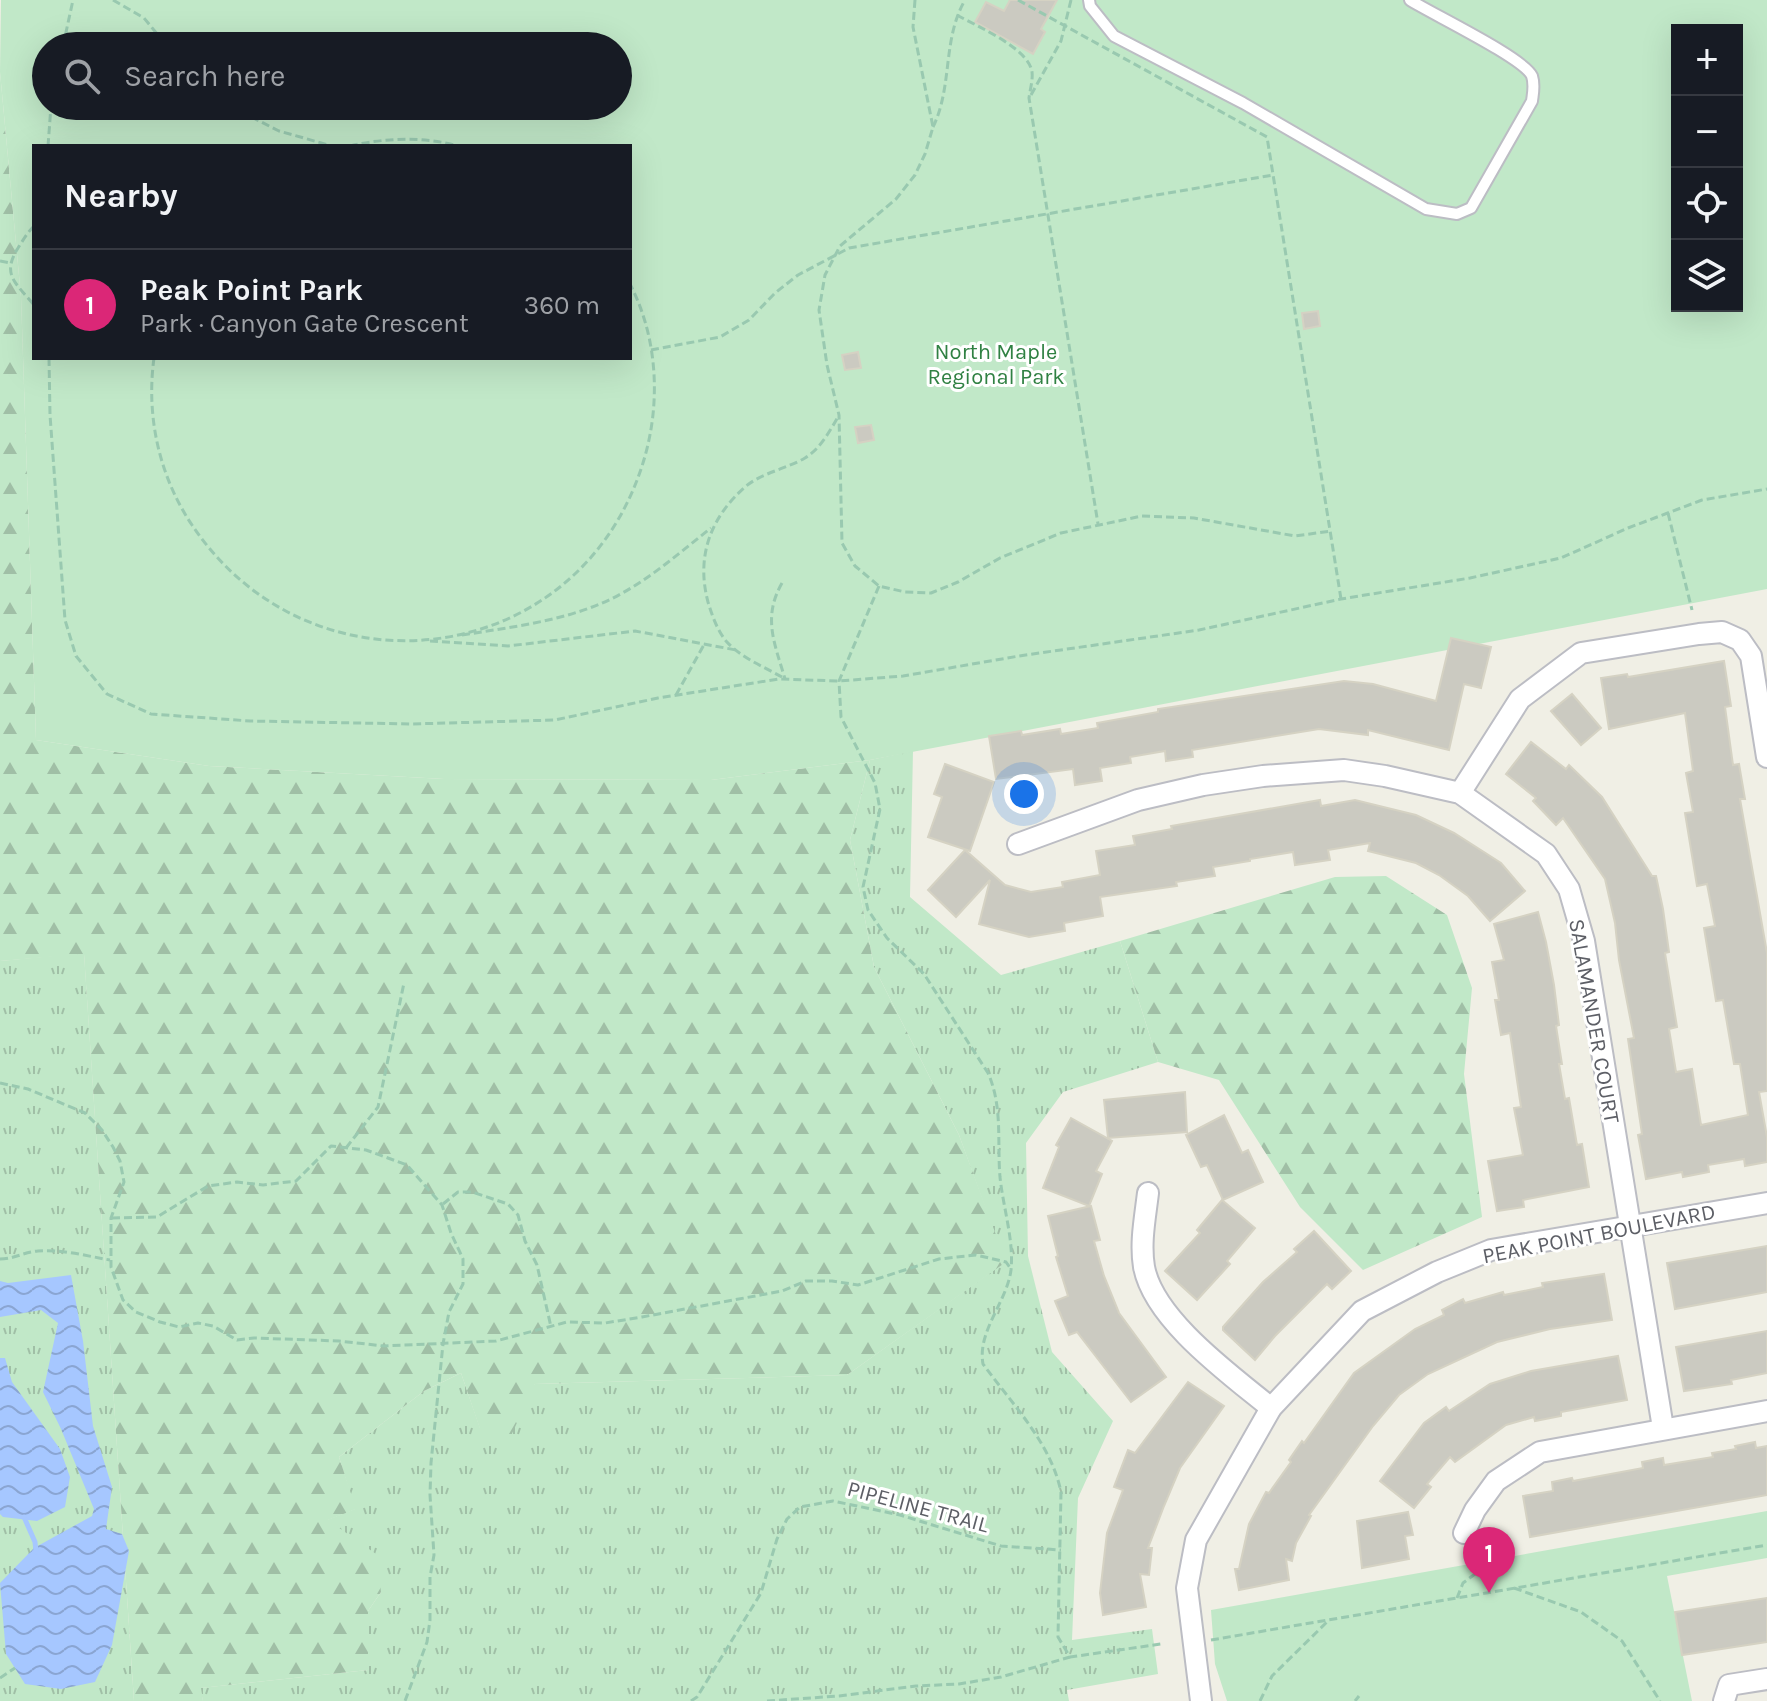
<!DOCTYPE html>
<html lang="en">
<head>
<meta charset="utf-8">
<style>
  body { margin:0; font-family:Karla,sans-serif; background:#20242c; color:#f1f3f6 }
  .controls { position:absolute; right:24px; top:24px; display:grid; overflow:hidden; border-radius:0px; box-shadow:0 8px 32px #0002 }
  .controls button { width:72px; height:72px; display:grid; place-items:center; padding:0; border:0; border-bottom:2px solid #363941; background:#171b24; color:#f1f3f6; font:40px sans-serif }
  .you { position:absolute; left:1024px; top:794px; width:28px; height:28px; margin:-20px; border:6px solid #fff; border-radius:50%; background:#1a73e8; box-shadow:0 0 0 12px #1a73e833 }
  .badge { display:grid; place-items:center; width:52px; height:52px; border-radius:50%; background:#db2777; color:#fff; font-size:26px; font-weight:700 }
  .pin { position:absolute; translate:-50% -66px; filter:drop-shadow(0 2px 4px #0008) }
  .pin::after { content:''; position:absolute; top:42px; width:28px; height:24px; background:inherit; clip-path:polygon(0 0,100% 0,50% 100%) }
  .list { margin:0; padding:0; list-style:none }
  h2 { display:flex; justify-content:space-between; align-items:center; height:104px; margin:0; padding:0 32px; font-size:34px }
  h2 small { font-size:26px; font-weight:400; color:#9ea1a6 }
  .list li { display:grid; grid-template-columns:52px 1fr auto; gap:24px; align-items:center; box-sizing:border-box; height:112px; padding:0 32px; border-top:2px solid #363941 }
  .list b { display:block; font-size:30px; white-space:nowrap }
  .list p { margin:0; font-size:26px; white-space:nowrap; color:#9ea1a6 }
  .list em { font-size:26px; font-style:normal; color:#9ea1a6 }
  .icon { flex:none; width:44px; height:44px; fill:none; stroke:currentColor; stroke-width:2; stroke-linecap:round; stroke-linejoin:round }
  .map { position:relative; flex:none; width:1767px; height:1701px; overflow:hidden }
  .search { position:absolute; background:#171b24; box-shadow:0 8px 32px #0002; left:32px; top:32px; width:600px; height:88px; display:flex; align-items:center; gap:20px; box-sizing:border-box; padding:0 28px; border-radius:44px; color:#9ea1a6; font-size:30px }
  .panel { position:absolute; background:#171b24; box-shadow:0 8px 32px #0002; left:32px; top:144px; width:600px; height:216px; border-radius:0px }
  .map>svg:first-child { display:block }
  .grass { fill:url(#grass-tufts) }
  .forest { fill:url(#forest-firs) }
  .park { fill:#c1e8c8; fill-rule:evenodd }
  .water { fill:url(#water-waves) }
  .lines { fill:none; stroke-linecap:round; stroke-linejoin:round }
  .stream { stroke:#a6c7ff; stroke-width:5 }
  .building { fill:#cbcac1; stroke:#d5d2c3; stroke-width:2 }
  .service-casing { stroke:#bcbdc4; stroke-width:14 }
  .minor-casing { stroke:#bcbdc4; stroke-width:24 }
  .path { stroke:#99c9b0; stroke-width:3; stroke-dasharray:8 4; stroke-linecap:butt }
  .service { stroke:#fff; stroke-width:10 }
  .minor { stroke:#fff; stroke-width:20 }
  .labels { text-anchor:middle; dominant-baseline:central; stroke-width:6; stroke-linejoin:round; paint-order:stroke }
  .park-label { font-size:22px; fill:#308143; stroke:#fff }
  .street-label { font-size:22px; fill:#5d5f66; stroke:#fff }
</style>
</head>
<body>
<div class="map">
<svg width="1767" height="1701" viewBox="0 0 1767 1701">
  <defs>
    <pattern id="grass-tufts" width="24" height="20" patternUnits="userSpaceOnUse" patternTransform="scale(2)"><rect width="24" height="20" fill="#c1e8c8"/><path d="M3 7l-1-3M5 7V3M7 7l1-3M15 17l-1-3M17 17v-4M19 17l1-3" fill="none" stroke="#a0bfa6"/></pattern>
    <pattern id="forest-firs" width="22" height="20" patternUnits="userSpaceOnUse" patternTransform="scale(2)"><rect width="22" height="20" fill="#c1e8c8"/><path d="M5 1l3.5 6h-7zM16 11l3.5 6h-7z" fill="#a0bfa6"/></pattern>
    <pattern id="water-waves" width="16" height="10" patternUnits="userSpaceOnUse" patternTransform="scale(2)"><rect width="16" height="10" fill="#a6c7ff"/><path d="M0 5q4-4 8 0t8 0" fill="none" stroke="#8aa5d2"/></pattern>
  </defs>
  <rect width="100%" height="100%" fill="#f0efe5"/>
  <!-- grass -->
  <g class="grass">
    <polygon points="913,751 910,897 1001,975 1120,941 1158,1062 1063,1092 1026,1143 1028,1256 1052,1352 1113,1421 1078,1498 1072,1640 1152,1629 1158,1674 1067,1690 1069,1701 203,1701 200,1688 368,1670 368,1611 381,1592 327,1520 355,1509 339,1457 424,1391 461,1373 480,1428 535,1384 847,1375 1005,1262 959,1135 874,967 850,840 870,760"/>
    <polygon points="84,953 134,1701 0,1701 0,961"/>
  </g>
  <!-- forest -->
  <g class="forest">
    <polygon points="0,72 21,297 36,740 209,766 444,779 711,780 870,760 850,840 874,967 959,1135 1006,1262 847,1375 535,1384 509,1440 480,1429 461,1373 424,1391 339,1457 356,1509 328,1520 376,1554 381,1592 368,1611 368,1670 201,1688 203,1701 134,1701 84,954 0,961"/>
    <polygon points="1386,876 1447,915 1472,988 1464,1074 1482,1217 1363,1270 1300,1207 1219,1080 1158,1062 1120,941 1335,877"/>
  </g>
  <!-- park -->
  <g class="park">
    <path d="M 1,0 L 1767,0 L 1767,589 L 870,760 L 711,780 L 444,779 L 209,766 L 36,740 L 21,297 L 0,72 ZM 1677,30 L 1737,30 L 1737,306 L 1677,306 ZM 46,46 L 618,46 L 618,106 L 46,106 ZM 34,146 L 630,146 L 630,358 L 34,358 Z"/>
    <polygon points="1767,1511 1767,1558 1667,1576 1692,1701 1227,1701 1215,1664 1211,1610"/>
  </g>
  <!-- water -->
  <g class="water">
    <polygon points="71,1275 83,1341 93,1426 112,1487 106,1529 122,1534 129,1551 112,1645 95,1682 61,1689 25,1684 6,1654 0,1583 34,1548 92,1516 94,1509 61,1429 43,1392 58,1323 41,1310 0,1317 0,1281 8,1283"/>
    <polygon points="0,1358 5,1358 12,1382 60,1449 70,1477 65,1507 37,1521 3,1517 0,1514"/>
  </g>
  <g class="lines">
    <!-- stream -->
    <polyline class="stream" points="24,1517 35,1542 36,1552"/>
  </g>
  <!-- building -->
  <g class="building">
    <polygon points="1010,0 1057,0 1041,29 1045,32 1033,54 975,22 986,2 1004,11"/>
    <polygon points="1318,311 1320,326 1304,329 1302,313"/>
    <polygon points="858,352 861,368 845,370 842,355"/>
    <polygon points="871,425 874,440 858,443 855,427"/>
    <polygon points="1451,638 1491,647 1481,688 1464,684 1449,750 1368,730 1368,735 1319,729 1192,750 1193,757 1166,761 1165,751 1130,757 1131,763 1100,768 1102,781 1075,785 1073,769 996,779 989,736 1021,731 1022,735 1060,729 1061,734 1098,728 1097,723 1158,712 1158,709 1344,681 1373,684 1436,701"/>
    <polygon points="1724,661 1731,706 1725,707 1733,765 1739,764 1745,799 1740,799 1767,953 1767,1091 1759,1092 1767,1137 1767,1162 1745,1166 1744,1159 1708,1165 1709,1172 1683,1177 1682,1172 1646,1179 1638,1135 1642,1134 1628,1039 1634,1038 1619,960 1615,923 1605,879 1563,818 1556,825 1533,801 1536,798 1506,774 1531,742 1566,769 1569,765 1602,797 1652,876 1656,876 1663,909 1669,952 1665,953 1677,1027 1669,1029 1676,1072 1692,1069 1701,1125 1748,1115 1740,1064 1734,1064 1723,1000 1716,1001 1704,928 1715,926 1707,884 1697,886 1685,813 1693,812 1686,773 1693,771 1685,713 1609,729 1601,678 1627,674 1628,677"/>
    <polygon points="1572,694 1601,728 1581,745 1551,711"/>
    <polygon points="945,764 994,782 970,851 928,837 942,797 934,794"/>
    <polygon points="1320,800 1321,806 1355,800 1416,815 1454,833 1501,863 1525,891 1490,921 1468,896 1439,875 1416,863 1368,851 1370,843 1328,850 1330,860 1295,865 1293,852 1250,859 1250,861 1213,867 1215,876 1176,882 1177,886 1100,897 1103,916 1064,923 1065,931 1029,937 979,924 990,880 956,917 928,890 965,850 1005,885 1031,892 1063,887 1062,882 1100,875 1096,851 1135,845 1133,836 1172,829 1171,826"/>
    <polygon points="1538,912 1546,942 1554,985 1559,1025 1556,1026 1562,1064 1559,1064 1565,1099 1569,1098 1577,1145 1582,1144 1589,1187 1523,1200 1524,1207 1497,1211 1488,1161 1523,1155 1514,1108 1521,1107 1510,1033 1501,1035 1495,1000 1499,1000 1492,962 1504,960 1494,924"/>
    <polygon points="1185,1092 1187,1132 1108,1138 1104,1100"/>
    <polygon points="1224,1115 1242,1153 1248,1150 1263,1182 1223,1200 1207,1165 1201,1167 1186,1135"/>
    <polygon points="1071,1118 1112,1141 1096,1171 1102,1174 1089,1206 1043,1188 1059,1147 1056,1145"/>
    <polygon points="1222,1200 1255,1228 1227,1261 1230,1264 1197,1300 1165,1271 1200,1233 1197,1230"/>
    <polygon points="1091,1206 1100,1240 1094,1241 1104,1276 1119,1313 1166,1377 1131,1402 1077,1332 1069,1335 1055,1301 1068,1296 1056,1257 1058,1256 1048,1216"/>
    <polygon points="1314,1231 1351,1271 1332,1289 1327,1284 1275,1336 1255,1360 1223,1330 1223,1327 1263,1282 1297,1252 1294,1249"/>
    <polygon points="1767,1246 1767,1292 1675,1309 1667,1263"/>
    <polygon points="1604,1274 1612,1320 1550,1329 1497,1342 1428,1374 1399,1395 1373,1426 1309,1515 1311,1516 1296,1543 1292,1561 1286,1559 1289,1580 1239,1590 1235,1569 1239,1569 1249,1524 1266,1492 1269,1493 1291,1462 1289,1460 1302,1441 1304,1443 1354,1373 1415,1329 1444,1315 1442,1310 1463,1299 1465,1303 1503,1292 1504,1295 1543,1287 1542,1283"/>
    <polygon points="1767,1331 1767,1373 1731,1380 1732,1384 1684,1391 1676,1347"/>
    <polygon points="1618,1356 1627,1400 1561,1412 1561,1416 1535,1421 1534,1417 1506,1425 1455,1462 1450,1457 1427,1484 1431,1487 1414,1508 1380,1481 1424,1423 1446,1407 1449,1411 1490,1384 1531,1371"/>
    <polygon points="1188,1382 1224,1406 1180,1468 1164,1506 1148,1548 1152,1548 1149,1575 1140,1574 1146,1607 1103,1615 1100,1593 1107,1533 1123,1490 1114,1487 1128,1450 1135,1453"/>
    <polygon points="1755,1442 1756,1448 1767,1446 1767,1495 1530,1537 1523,1496 1553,1491 1552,1482 1572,1478 1573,1481 1643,1468 1642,1462 1663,1458 1664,1465 1713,1457 1712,1453 1736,1449 1735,1446"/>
    <polygon points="1408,1512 1413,1535 1405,1536 1409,1559 1362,1568 1357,1521"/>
    <polygon points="1767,1598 1767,1642 1682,1655 1675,1612"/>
  </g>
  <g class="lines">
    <!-- service casing -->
    <g class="service-casing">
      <path id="service" d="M 1089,0 L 1090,6 L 1114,36 L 1243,103 L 1426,209 L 1457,214 L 1471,208 L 1532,101 C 1533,93 1535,85 1532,76 C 1524,58 1432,14 1410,0"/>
    </g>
    <!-- minor casing -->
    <g class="minor-casing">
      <g id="minor">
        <polyline points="1460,793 1520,699 1581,653 1699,634 1722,632 1740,640 1751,656 1767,757"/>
        <polyline points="1018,844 1138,800 1203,785 1263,776 1344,770 1385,776 1460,793 1546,854 1569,889 1584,941 1663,1428"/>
        <path d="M 1148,1193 C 1145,1218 1140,1243 1144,1267 C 1154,1320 1231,1375 1271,1408"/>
        <polyline points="1464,1533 1475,1510 1496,1481 1540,1452 1767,1411"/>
        <polyline points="1201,1701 1187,1588 1196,1540 1271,1408 1362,1311 1437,1272 1491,1250 1767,1203"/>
        <polyline points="1724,1701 1729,1685 1767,1679"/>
      </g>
    </g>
    <!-- path -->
    <g class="path">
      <polyline points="113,0 144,18 167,46"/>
      <polyline points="915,0 913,27 933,127 925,154 915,175 896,199 840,246 825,275 819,310 827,365 839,415 842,543 855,566 879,586 905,592 931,593 958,582 1000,558 1061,533 1142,516 1194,518 1295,536 1331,531"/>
      <polyline points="1018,0 1267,137 1341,599"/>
      <path d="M 957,15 C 976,26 1029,48 1032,72 C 1033,80 1030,90 1029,98 L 1098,524"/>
      <polyline points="63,46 73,0"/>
      <polyline points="1031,95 1061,41 1071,0"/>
      <polyline points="230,106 279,131 332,146"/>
      <path d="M 933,127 C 953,86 942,40 965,0"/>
      <polyline points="48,146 51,106"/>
      <path d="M 350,146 C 384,138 424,136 458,146"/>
      <path d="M 34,226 C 28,232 23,240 18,248 C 1,275 16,283 34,305"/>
      <polyline points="0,261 10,263"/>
      <polyline points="651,350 720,337 749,320 775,293 798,275 849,248 1273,175"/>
      <polyline points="49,358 50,415 65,620 76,656 107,694 151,714 250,721 411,724 555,720 658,698 779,679 839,681 903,676 1019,656 1199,630 1341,599 1470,578 1561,558 1628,528 1702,500 1767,489"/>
      <path d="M 154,358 C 146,416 159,476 192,525 C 310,702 576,671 642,466 C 661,408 659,340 630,284"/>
      <polyline points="1668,513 1692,610"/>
      <path d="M 782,583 C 762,618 775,644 785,679"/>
      <path d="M 879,586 L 839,681 L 841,717 L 875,783 L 880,809 L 863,887 L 868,910 L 887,938 L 924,974 L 988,1073 C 1003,1107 997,1142 1000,1177 C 1003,1207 1014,1240 1011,1270 C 1007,1302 977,1331 983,1364 C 1012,1404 1051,1443 1061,1492 L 1058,1637 L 1070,1657 L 1161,1644"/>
      <path d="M 462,635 C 512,627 565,621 611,599 C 648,581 679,553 711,528"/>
      <polyline points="430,641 508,646 635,631 736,650"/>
      <path d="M 782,677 C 764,667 740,657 726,641 C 717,630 712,615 708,602 C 696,557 710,518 745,487 C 761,473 786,469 805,458 C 820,449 830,431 839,415"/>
      <polyline points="676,695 705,643"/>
      <polyline points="0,1083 28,1089 85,1113 102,1130 113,1147 120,1161 124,1182 111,1218 111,1267 123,1300 136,1312 160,1322 179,1327 198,1323 213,1326 237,1340 254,1338 339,1341 384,1346 496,1341 567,1322 605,1323 642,1317 782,1291 806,1281 832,1281 858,1285 939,1259 976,1255 1006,1262 1011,1269"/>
      <polyline points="346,1148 378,1107 404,983"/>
      <polyline points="443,1204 458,1192 472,1192 508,1204 518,1215 525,1241 537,1265 551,1327"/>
      <polyline points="112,1218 157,1217 208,1186 237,1182 263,1185 296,1181 331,1146 366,1150 407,1165 442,1205 451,1233 463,1259 463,1284 449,1312 443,1344 431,1463 430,1495 434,1555 430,1577 430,1620 427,1642 405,1701"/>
      <path d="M 0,1259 C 14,1259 24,1252 38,1251 C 61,1249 87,1256 110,1260"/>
      <polyline points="1514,1588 1581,1612 1622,1641 1660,1701"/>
      <polyline points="1457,1598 1463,1583 1479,1571"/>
      <polyline points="1211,1640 1767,1545"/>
      <polyline points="0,1678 15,1668"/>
      <polyline points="691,1701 697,1697 761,1593 777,1539 787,1519 800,1507 833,1501 900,1515 1001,1546 1061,1550"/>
      <polyline points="767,1701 839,1696 916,1686 959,1684 1001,1677 1070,1657"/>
      <polyline points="1260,1701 1272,1676 1329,1620"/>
      <polyline points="1355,1701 1359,1696"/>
    </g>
    <!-- service -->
    <use href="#service" class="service"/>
    <!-- minor -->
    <use href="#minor" class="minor"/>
  </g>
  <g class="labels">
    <!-- park labels -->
    <g class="park-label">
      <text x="996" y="352">North Maple<tspan x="996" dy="25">Regional Park</tspan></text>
    </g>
    <!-- street labels -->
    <g class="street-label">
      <text transform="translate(1594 1021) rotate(80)">SALAMANDER COURT</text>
      <text transform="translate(1599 1234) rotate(-11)">PEAK POINT BOULEVARD</text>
      <text transform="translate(918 1507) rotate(15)">PIPELINE TRAIL</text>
    </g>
  </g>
</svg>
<div class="controls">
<button>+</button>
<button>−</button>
<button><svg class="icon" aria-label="locate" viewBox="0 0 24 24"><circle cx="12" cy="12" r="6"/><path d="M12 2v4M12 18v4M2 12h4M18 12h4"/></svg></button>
<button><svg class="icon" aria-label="layers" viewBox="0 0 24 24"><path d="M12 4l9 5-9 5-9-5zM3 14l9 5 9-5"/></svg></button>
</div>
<div class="you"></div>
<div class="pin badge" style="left:1489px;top:1593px">1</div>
<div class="search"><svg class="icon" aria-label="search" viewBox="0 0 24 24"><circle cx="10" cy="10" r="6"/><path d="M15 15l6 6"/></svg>Search here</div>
<section class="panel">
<h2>Nearby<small></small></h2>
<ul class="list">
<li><span class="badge">1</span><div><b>Peak Point Park</b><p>Park · Canyon Gate Crescent</p></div><em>360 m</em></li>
</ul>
</section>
</div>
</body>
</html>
